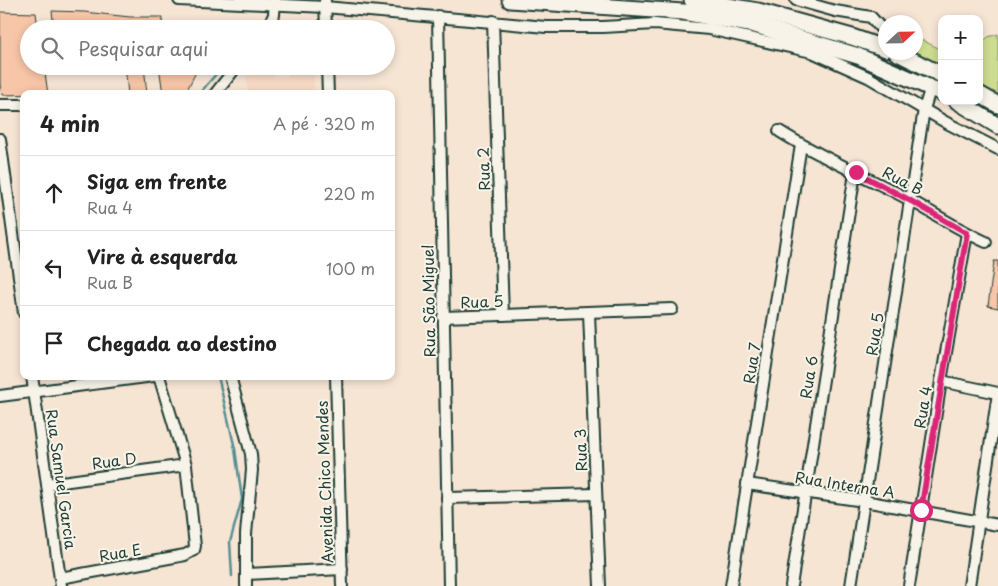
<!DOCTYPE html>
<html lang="pt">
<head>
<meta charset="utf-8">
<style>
  body { margin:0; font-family:"Playpen Sans",sans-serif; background:#f2f2f2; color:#222 }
  .controls { position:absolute; right:15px; top:15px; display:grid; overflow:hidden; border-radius:10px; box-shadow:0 2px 8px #0003 }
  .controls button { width:45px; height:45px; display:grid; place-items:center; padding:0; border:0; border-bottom:1px solid #e0e0e0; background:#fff; color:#222; font:25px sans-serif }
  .compass { position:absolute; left:878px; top:15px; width:45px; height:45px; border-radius:50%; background:#fff; box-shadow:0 2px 8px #0003; rotate:68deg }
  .stop { position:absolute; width:15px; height:15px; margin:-11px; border:4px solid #db2777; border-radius:50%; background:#fff }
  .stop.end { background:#db2777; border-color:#fff; box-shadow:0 1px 5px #0008 }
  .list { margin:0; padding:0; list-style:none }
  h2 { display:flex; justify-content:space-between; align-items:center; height:65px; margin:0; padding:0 20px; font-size:21px }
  h2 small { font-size:16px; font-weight:400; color:#767676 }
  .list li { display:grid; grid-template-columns:32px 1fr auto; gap:15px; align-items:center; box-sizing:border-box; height:75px; padding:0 20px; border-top:1px solid #e0e0e0 }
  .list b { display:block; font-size:19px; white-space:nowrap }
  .list p { margin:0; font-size:16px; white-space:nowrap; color:#767676 }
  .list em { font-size:16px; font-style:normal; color:#767676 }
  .icon { flex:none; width:28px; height:28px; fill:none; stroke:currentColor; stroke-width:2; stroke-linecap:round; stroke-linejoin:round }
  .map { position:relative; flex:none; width:998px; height:586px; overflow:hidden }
  .search { position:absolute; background:#fff; box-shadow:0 2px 8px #0003; left:20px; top:20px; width:375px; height:55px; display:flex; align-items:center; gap:12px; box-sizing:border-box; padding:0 18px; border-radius:28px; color:#767676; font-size:19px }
  .panel { position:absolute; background:#fff; box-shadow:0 2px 8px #0003; left:20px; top:90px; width:375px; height:290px; border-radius:10px }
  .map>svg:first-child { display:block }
  .built { fill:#f7dbc6 }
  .green { fill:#cddc90; stroke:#768c62 }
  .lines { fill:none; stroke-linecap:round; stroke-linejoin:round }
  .stream { stroke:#548f93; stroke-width:2.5 }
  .building { fill:#f7c5a7; stroke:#1f3d34 }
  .minor-casing { stroke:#1f3d34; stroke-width:14 }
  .highway-casing { stroke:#1f3d34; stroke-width:19 }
  .minor { stroke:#f7f3e8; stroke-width:10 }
  .highway { stroke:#f7f3e8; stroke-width:15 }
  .route { stroke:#db2777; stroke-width:6 }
  .labels { text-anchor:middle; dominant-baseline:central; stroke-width:4; stroke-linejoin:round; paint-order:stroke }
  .street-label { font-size:15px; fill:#1f3d34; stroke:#f7f3e8 }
</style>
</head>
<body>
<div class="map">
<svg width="998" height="586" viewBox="0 0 998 586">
  <rect width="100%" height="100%" fill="#f7e5d4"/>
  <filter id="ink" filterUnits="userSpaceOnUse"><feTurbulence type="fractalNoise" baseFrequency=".02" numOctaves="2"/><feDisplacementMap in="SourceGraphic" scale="10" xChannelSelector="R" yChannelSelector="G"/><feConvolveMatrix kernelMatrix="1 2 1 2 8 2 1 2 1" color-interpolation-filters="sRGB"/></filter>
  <g filter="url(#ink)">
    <!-- built -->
    <polygon class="built" points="288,66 314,66 314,94 248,94 246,76 255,74 253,67 274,69 274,77 288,77"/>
    <!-- green -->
    <g class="green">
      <polygon points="998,34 998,100 979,89 979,46 988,37"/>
      <polygon points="916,37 942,50 942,68 911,53 916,52"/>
    </g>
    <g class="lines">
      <!-- stream -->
      <g class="stream">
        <polyline points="255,29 259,23"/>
        <polyline points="199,94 223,66"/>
        <polyline points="218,376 235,449 242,499 230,542 232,576"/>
      </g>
    </g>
    <!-- building -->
    <g class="building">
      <polygon points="52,11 84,12 130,17 162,17 163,29 54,29"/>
      <polygon points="0,12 36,13 38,29 29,29 29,66 44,66 48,94 2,95 0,84"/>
      <polygon points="125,66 144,66 147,94 128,94"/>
      <polygon points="159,66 199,66 185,94 163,94"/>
      <polygon points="994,261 998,261 998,308 988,306"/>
    </g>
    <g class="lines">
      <!-- minor casing -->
      <g class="minor-casing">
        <g id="minor">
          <polyline points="179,0 325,7 546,27 603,27 655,24 709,29 812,52 868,77 947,123 998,149"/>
          <polyline points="796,0 835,11 871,17 886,34"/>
          <polyline points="325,1 326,29"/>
          <polyline points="438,16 449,586"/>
          <polyline points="493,21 503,315"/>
          <polyline points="267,29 274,15 275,0"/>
          <polyline points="327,66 328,94"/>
          <polyline points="215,94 237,66"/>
          <polyline points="0,105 24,105"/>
          <path d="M 779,131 C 821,158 868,177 912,201 C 936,215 960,230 986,242"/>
          <polyline points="0,139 24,313"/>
          <polyline points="589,313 600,586"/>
          <polyline points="443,317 672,309"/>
          <polyline points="32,376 61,586"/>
          <polyline points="230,376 251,454 252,470 246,534 246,586"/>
          <polyline points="336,376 342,586"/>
          <polyline points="941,381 998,393"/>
          <polyline points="0,396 154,376"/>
          <polyline points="47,484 186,465"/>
          <polyline points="747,484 864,501 998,525"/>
          <polyline points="447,498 596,494"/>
          <polyline points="246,574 342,569"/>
          <polyline points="60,578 185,555 194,550 195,546 186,465 159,376"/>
          <polyline points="731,586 801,145"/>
          <polyline points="791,586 855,173"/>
          <polyline points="851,586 924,109 931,87"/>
          <polyline points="909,586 941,381 967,233"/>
          <polyline points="969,586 998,393"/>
        </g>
      </g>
      <!-- highway casing -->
      <g class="highway-casing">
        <g id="highway">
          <polyline points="510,0 683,12 755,25 858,56 942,93"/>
          <polyline points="692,0 758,11 852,37 886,49"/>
          <polyline points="896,52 942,75"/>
          <polyline points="979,94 998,105"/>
          <polyline points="957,101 998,126"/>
        </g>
      </g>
      <!-- minor -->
      <use href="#minor" class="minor"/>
      <!-- highway -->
      <use href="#highway" class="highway"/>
    </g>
  </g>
  <g class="lines" filter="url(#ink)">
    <!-- route -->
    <polyline class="route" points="856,172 911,201 967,233 921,510"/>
  </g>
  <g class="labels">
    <!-- street labels -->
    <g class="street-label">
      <text transform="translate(483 169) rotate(-92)">Rua 2</text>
      <text transform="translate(903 180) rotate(28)">Rua B</text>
      <text transform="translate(428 301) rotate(-91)">Rua São Miguel</text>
      <text transform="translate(482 301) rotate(-2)">Rua 5</text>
      <text transform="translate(874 334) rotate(-81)">Rua 5</text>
      <text transform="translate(751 363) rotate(-81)">Rua 7</text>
      <text transform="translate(808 377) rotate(-81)">Rua 6</text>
      <text transform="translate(922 407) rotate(-81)">Rua 4</text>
      <text transform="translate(580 450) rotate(-92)">Rua 3</text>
      <text transform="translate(114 460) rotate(-8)">Rua D</text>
      <text transform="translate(62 479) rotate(82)">Rua Samuel Garcia</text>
      <text transform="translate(324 482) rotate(-92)">Avenida Chico Mendes</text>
      <text transform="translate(845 484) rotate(9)">Rua Interna A</text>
      <text transform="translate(120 552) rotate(-10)">Rua E</text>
    </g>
  </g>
</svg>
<div class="controls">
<button>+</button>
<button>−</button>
</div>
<svg class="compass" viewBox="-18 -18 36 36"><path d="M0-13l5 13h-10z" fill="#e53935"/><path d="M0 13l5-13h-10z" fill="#767676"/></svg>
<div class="stop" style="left:921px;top:510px"></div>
<div class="stop end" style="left:856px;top:172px"></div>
<div class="search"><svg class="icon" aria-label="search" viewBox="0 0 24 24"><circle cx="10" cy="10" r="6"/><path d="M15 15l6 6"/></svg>Pesquisar aqui</div>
<section class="panel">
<h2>4 min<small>A pé · 320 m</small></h2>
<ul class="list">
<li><svg class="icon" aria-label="ahead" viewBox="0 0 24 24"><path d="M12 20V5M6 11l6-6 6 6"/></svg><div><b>Siga em frente</b><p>Rua 4</p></div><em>220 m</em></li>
<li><svg class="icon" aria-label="left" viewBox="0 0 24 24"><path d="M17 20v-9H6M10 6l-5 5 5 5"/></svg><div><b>Vire à esquerda</b><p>Rua B</p></div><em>100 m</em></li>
<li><svg class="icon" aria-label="arrive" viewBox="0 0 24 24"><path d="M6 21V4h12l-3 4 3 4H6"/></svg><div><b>Chegada ao destino</b></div></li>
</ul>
</section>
</div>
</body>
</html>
